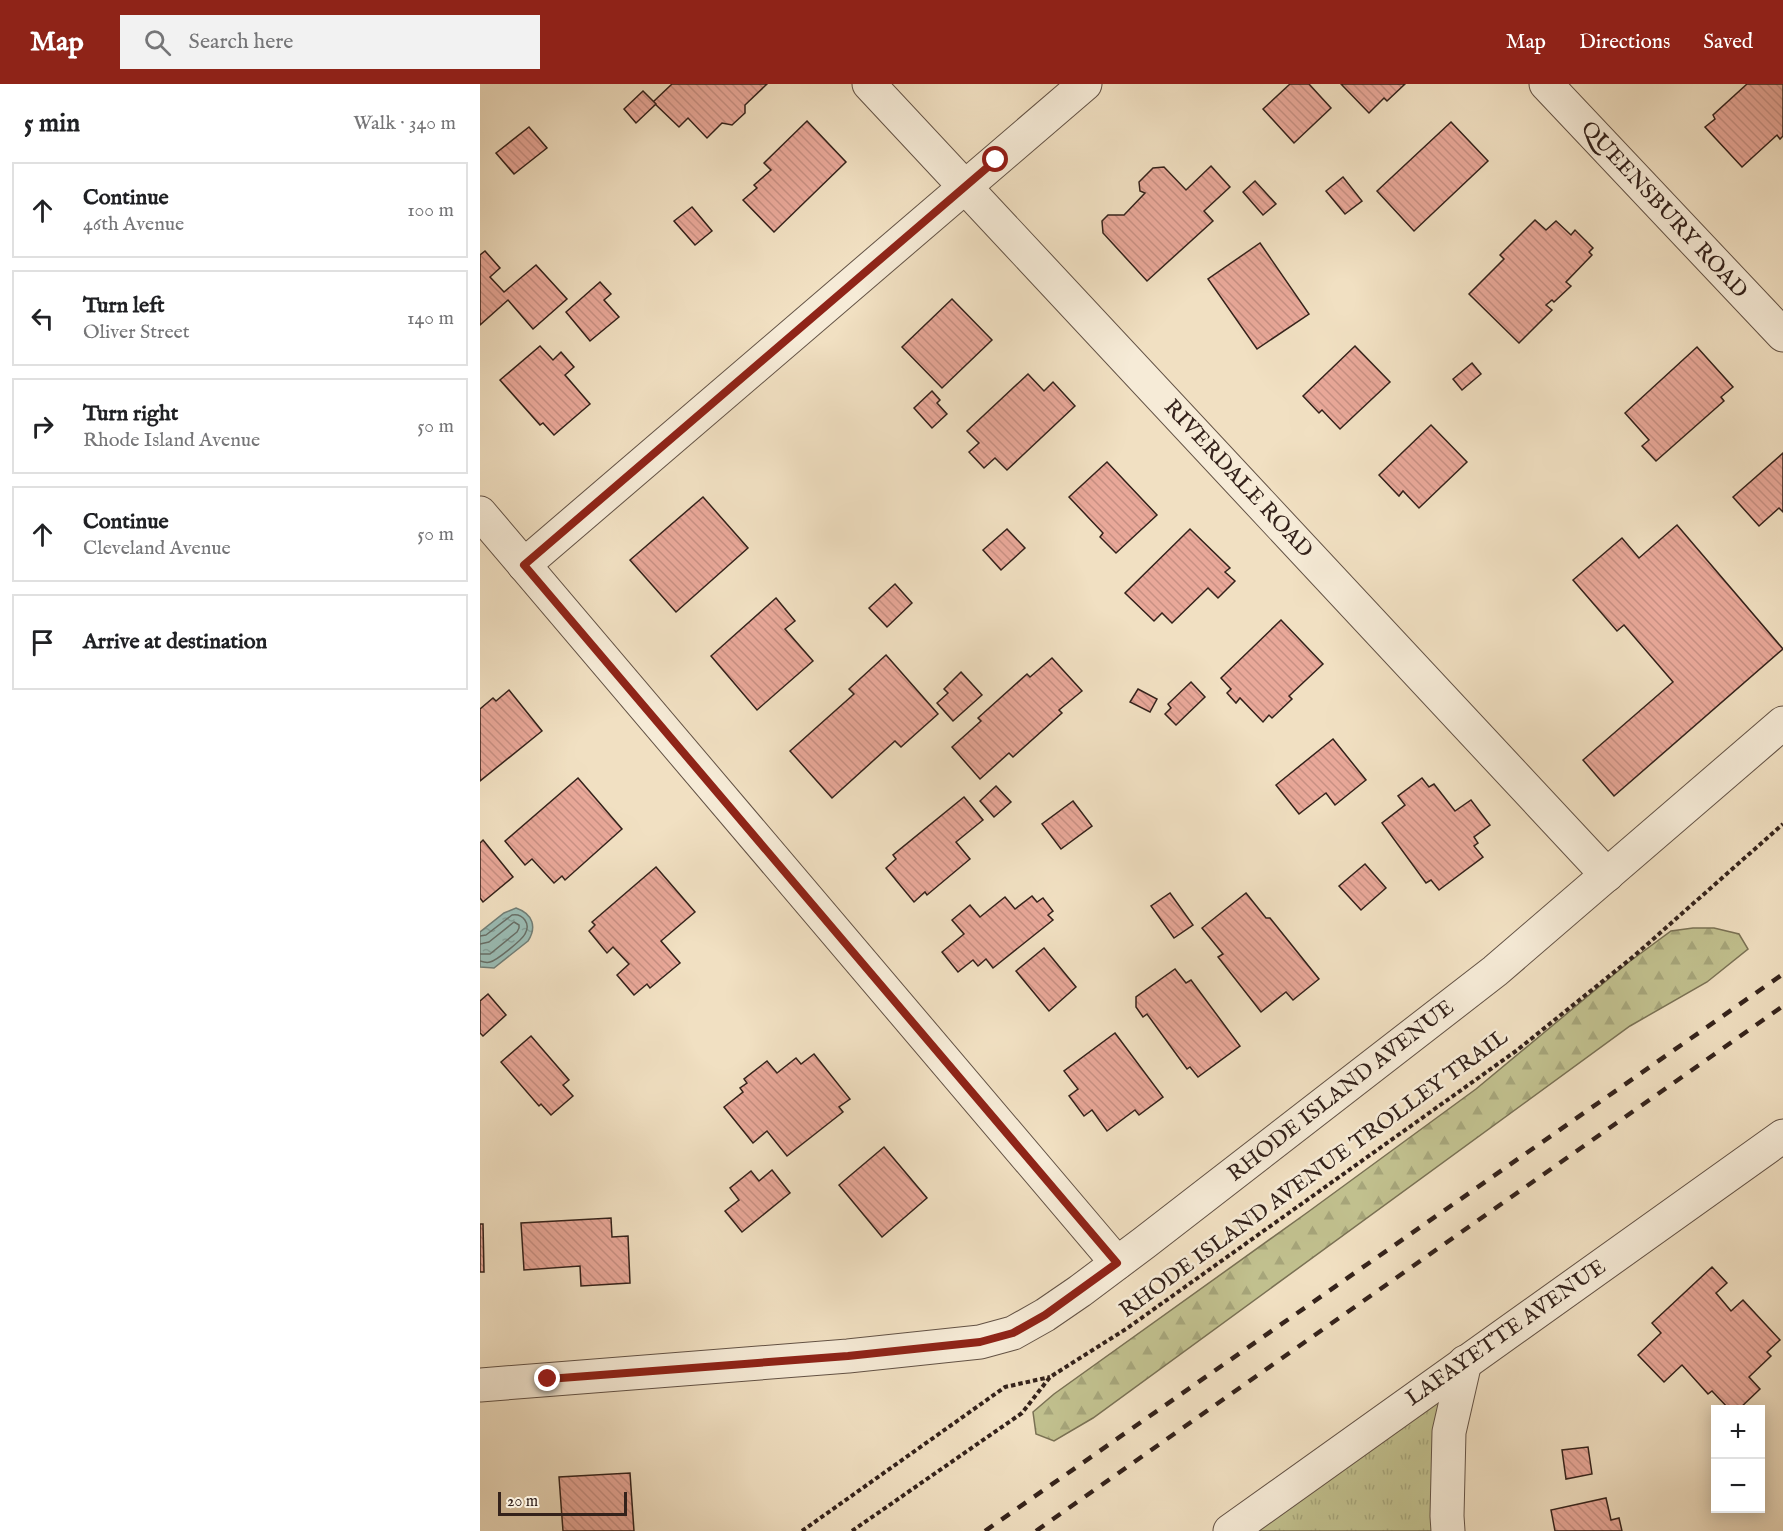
<!DOCTYPE html>
<html lang="en">
<head>
<meta charset="utf-8">
<style>
  body { margin:0; font-family:"IM FELL English",serif; background:#f2f2f2; color:#202124 }
  .controls { position:absolute; right:18px; bottom:18px; display:grid; overflow:hidden; border-radius:0px; box-shadow:0 3px 15px #0003 }
  .controls button { width:54px; height:54px; display:grid; place-items:center; padding:0; border:0; border-bottom:2px solid #e0e0e0; background:#fff; color:#202124; font:30px sans-serif }
  .scale { position:absolute; left:18px; bottom:15px; width:129px; box-sizing:border-box; padding-left:6px; border:3px solid #34221b; border-top:0; font-size:16px; line-height:21px; white-space:nowrap; color:#34221b; -webkit-text-stroke:4px #f6ebd7; paint-order:stroke }
  .stop { position:absolute; width:18px; height:18px; margin:-14px; border:4px solid #8f2418; border-radius:50%; background:#fff }
  .stop.end { background:#8f2418; border-color:#fff; box-shadow:0 2px 6px #0008 }
  .list { margin:0; padding:0; list-style:none }
  h2 { display:flex; justify-content:space-between; align-items:center; height:78px; margin:0; padding:0 24px; font-size:26px }
  h2 small { font-size:20px; font-weight:400; color:#757577 }
  .list li { display:grid; grid-template-columns:39px 1fr auto; gap:18px; align-items:center; box-sizing:border-box; height:96px; margin:0 12px 12px; padding:0 12px; border:2px solid #e0e0e0; border-radius:0px }
  .list b { display:block; font-size:22px; white-space:nowrap }
  .list p { margin:0; font-size:20px; white-space:nowrap; color:#757577 }
  .list em { font-size:20px; font-style:normal; color:#757577 }
  .icon { flex:none; width:33px; height:33px; fill:none; stroke:currentColor; stroke-width:2; stroke-linecap:round; stroke-linejoin:round }
  .map { position:relative; flex:none; width:1303px; height:1447px; overflow:hidden }
  header { display:flex; align-items:center; gap:36px; box-sizing:border-box; height:84px; padding:0 30px; background:#8f2418; color:#fff }
  header strong { font-size:28px }
  nav { display:flex; gap:33px; margin-inline-start:auto; font-size:21px }
  .search { width:420px; height:54px; background:#f2f2f2; display:flex; align-items:center; gap:15px; box-sizing:border-box; padding:0 21px; border-radius:0px; color:#757577; font-size:22px }
  main { display:flex }
  aside { flex:1; background:#fff }
  .map>svg:first-child { display:block }
  .grass { fill:url(#grass-tufts); stroke:#7a7154; stroke-width:1.5 }
  .forest { fill:url(#forest-firs); stroke:#7a7154; stroke-width:1.5 }
  .water { fill:url(#water-ripples); stroke:#727f77; stroke-width:1.5 }
  .lines { fill:none; stroke-linecap:round; stroke-linejoin:round }
  .shore { stroke:#687068; stroke-width:1.5 }
  .building { fill:url(#building-back-hatch); stroke:#34221b; stroke-width:1.5 }
  .minor-casing { stroke:#635245; stroke-width:35 }
  .tertiary-casing { stroke:#635245; stroke-width:35 }
  .path { stroke:#34221b; stroke-width:4; stroke-dasharray:4.5 3; stroke-linecap:butt }
  .minor { stroke:#f6ebd7; stroke-width:33 }
  .tertiary { stroke:#f6ebd7; stroke-width:33 }
  .rail { stroke:#34221b; stroke-width:4.5; stroke-dasharray:10 10; stroke-linecap:butt }
  .route { stroke:#8f2418; stroke-width:8 }
  .labels { text-anchor:middle; dominant-baseline:central; stroke-width:5; stroke-linejoin:round; paint-order:stroke }
  .street-label { font-size:22px; fill:#34221b; stroke:#f6ebd7 }
</style>
</head>
<body>
<header>
<strong>Map</strong>
<div class="search"><svg class="icon" aria-label="search" viewBox="0 0 24 24"><circle cx="10" cy="10" r="6"/><path d="M15 15l6 6"/></svg>Search here</div>
<nav><a>Map</a><a>Directions</a><a>Saved</a></nav>
</header>
<main>
<aside>
<h2>5 min<small>Walk · 340 m</small></h2>
<ul class="list">
<li><svg class="icon" aria-label="ahead" viewBox="0 0 24 24"><path d="M12 20V5M6 11l6-6 6 6"/></svg><div><b>Continue</b><p>46th Avenue</p></div><em>100 m</em></li>
<li><svg class="icon" aria-label="left" viewBox="0 0 24 24"><path d="M17 20v-9H6M10 6l-5 5 5 5"/></svg><div><b>Turn left</b><p>Oliver Street</p></div><em>140 m</em></li>
<li><svg class="icon" aria-label="right" viewBox="0 0 24 24"><path d="M7 20v-9h11M14 6l5 5-5 5"/></svg><div><b>Turn right</b><p>Rhode Island Avenue</p></div><em>50 m</em></li>
<li><svg class="icon" aria-label="ahead" viewBox="0 0 24 24"><path d="M12 20V5M6 11l6-6 6 6"/></svg><div><b>Continue</b><p>Cleveland Avenue</p></div><em>50 m</em></li>
<li><svg class="icon" aria-label="arrive" viewBox="0 0 24 24"><path d="M6 21V4h12l-3 4 3 4H6"/></svg><div><b>Arrive at destination</b></div></li>
</ul>
</aside>
<div class="map">
<svg width="1303" height="1447" viewBox="0 0 1303 1447">
  <defs>
    <pattern id="grass-tufts" width="24" height="20" patternUnits="userSpaceOnUse" patternTransform="scale(1.5)"><rect width="24" height="20" fill="#c1c08e"/><path d="M3 7l-1-3M5 7V3M7 7l1-3M15 17l-1-3M17 17v-4M19 17l1-3" fill="none" stroke="#a6a57a"/></pattern>
    <pattern id="forest-firs" width="22" height="20" patternUnits="userSpaceOnUse" patternTransform="scale(1.5)"><rect width="22" height="20" fill="#c1c08e"/><path d="M5 1l3.5 6h-7zM16 11l3.5 6h-7z" fill="#a6a57a"/></pattern>
    <pattern id="water-ripples" width="26" height="14" patternUnits="userSpaceOnUse" patternTransform="scale(1.5)"><rect width="26" height="14" fill="#9bbdb5"/><path d="M2 4q2-2 4 0t4 0M15 11q2-2 4 0t4 0" fill="none" stroke="#86a29b"/></pattern>
    <pattern id="building-back-hatch" width="6" height="6" patternUnits="userSpaceOnUse" patternTransform="scale(1.5)"><rect width="6" height="6" fill="#e9a899"/><path d="M-1 5l2 2M0 0l6 6M5-1l2 2" fill="none" stroke="#c89083"/></pattern>
  </defs>
  <rect width="100%" height="100%" fill="#f1e0c2"/>
  <filter id="stains"><feTurbulence type="fractalNoise" baseFrequency=".00333" numOctaves="4"/><feColorMatrix values="0 0 0 0 .2 0 0 0 0 .09 0 0 0 0 .02 0 0 0 .5 -.17"/></filter>
  <radialGradient id="worn" r=".72"><stop offset=".6" stop-color="#630" stop-opacity="0"/><stop offset="1" stop-color="#630" stop-opacity=".3"/></radialGradient>
  <!-- grass -->
  <polygon class="grass" points="985,1278 968,1447 750,1447"/>
  <!-- forest -->
  <polygon class="forest" points="1213,844 1234,844 1259,850 1268,865 1227,898 1150,942 613,1334 574,1357 556,1350 553,1328 574,1310 828,1128 996,1005 1149,878 1191,847"/>
  <!-- water -->
  <path class="water" d="M 36,824 C 53,830 57,843 48,857 L 14,884 L 0,883 L 0,848 L 24,829 Z"/>
  <g class="lines">
    <!-- shore -->
    <g class="shore">
      <path d="M 0,852 L 6,851 L 32,831 C 43,829 51,840 45,850 C 42,856 16,877 10,878 C 7,879 3,878 0,877"/>
      <polyline points="0,860 9,858 34,838 39,841 39,844 37,848 10,870 0,870"/>
    </g>
  </g>
  <!-- building -->
  <g class="building">
    <polygon points="192,0 287,0 265,21 265,29 252,41 242,39 227,54 208,34 199,43 173,18"/>
    <polygon points="810,0 829,0 851,24 814,59 783,25"/>
    <polygon points="861,0 925,0 907,17 904,14 889,29"/>
    <polygon points="1267,0 1303,0 1303,52 1300,55 1297,51 1262,83 1225,43 1235,35 1233,31"/>
    <polygon points="163,7 176,20 156,39 144,25"/>
    <polygon points="327,37 366,78 294,148 263,116 277,104 274,101 291,86 284,79"/>
    <polygon points="971,38 1008,77 934,147 897,107"/>
    <polygon points="49,43 67,64 34,90 16,69"/>
    <polygon points="731,82 750,103 724,127 733,137 667,197 623,149 622,137 628,131 644,131 665,109 660,107 659,98 673,84 684,83 706,106"/>
    <polygon points="863,93 882,117 865,130 846,107"/>
    <polygon points="775,97 796,120 783,131 763,108"/>
    <polygon points="212,123 232,147 215,161 194,137"/>
    <polygon points="1055,136 1066,146 1076,137 1091,151 1095,146 1113,164 1109,168 1112,171 1086,198 1091,202 1074,218 1072,216 1066,221 1072,226 1039,259 989,210 1024,175 1020,171"/>
    <polygon points="780,159 829,230 777,265 728,195"/>
    <polygon points="5,167 20,184 10,193 24,208 56,181 87,215 53,245 28,216 0,241 0,171"/>
    <polygon points="120,198 131,210 124,216 139,233 110,257 86,228"/>
    <polygon points="472,215 512,256 462,304 422,263"/>
    <polygon points="60,262 73,276 81,268 94,283 85,291 110,320 74,351 63,339 60,341 20,296"/>
    <polygon points="875,262 910,298 860,345 842,326 839,329 823,312"/>
    <polygon points="1217,263 1253,303 1241,313 1244,317 1176,377 1162,362 1169,356 1145,329"/>
    <polygon points="992,279 1001,290 982,306 973,295"/>
    <polygon points="548,290 564,307 573,298 595,322 527,386 515,374 504,384 489,368 499,359 487,347"/>
    <polygon points="452,307 460,316 457,319 467,330 452,344 434,324"/>
    <polygon points="951,341 987,378 939,424 923,407 919,412 899,391"/>
    <polygon points="1303,369 1303,428 1299,424 1279,442 1253,413"/>
    <polygon points="627,378 677,431 636,469 620,453 623,449 589,413"/>
    <polygon points="223,413 268,464 196,528 150,476"/>
    <polygon points="1197,441 1303,565 1134,712 1103,676 1193,598 1144,541 1137,547 1093,496 1142,454 1159,474"/>
    <polygon points="527,445 545,464 521,486 503,466"/>
    <polygon points="710,445 750,484 745,488 755,497 738,514 728,504 692,539 682,529 674,537 645,509"/>
    <polygon points="415,500 432,519 407,543 389,524"/>
    <polygon points="296,514 315,537 305,545 333,577 277,626 231,572"/>
    <polygon points="801,536 843,580 809,612 812,615 792,634 789,631 783,638 760,614 756,619 747,609 751,605 741,594"/>
    <polygon points="406,571 458,630 421,663 415,657 352,714 310,667 374,610 369,605"/>
    <polygon points="572,574 602,607 579,626 582,629 533,673 529,669 500,695 472,663 501,637 498,634 547,590 550,593"/>
    <polygon points="481,588 502,611 473,637 457,619 468,609 464,605"/>
    <polygon points="711,598 725,613 696,641 685,630 691,624 688,620"/>
    <polygon points="658,605 677,615 670,628 650,618"/>
    <polygon points="29,606 62,647 0,697 0,625 13,614 16,617"/>
    <polygon points="853,655 886,696 855,721 846,709 819,730 796,701"/>
    <polygon points="98,694 142,745 85,796 82,792 74,799 52,775 45,781 25,757"/>
    <polygon points="942,694 949,703 954,700 975,727 991,716 1010,741 994,753 998,759 994,762 1003,773 959,806 951,796 946,799 902,739 925,721 918,712"/>
    <polygon points="516,702 531,718 514,733 500,717"/>
    <polygon points="484,713 503,736 476,758 490,775 447,811 445,808 434,818 406,784 416,775 413,771"/>
    <polygon points="593,717 612,742 581,765 562,740"/>
    <polygon points="3,756 33,793 3,818 0,814 0,759"/>
    <polygon points="885,780 906,804 881,826 859,802"/>
    <polygon points="176,783 215,828 181,857 200,879 170,904 167,900 154,911 137,891 149,880 133,863 127,869 109,847 115,841 112,838"/>
    <polygon points="690,809 713,841 694,854 671,822"/>
    <polygon points="766,809 786,834 790,834 839,895 813,916 806,908 781,928 738,873 743,870 722,844"/>
    <polygon points="552,812 557,818 563,814 573,827 568,831 573,836 513,884 506,875 498,882 493,876 478,888 462,868 484,850 472,836 490,821 500,833 525,813 535,825"/>
    <polygon points="564,864 596,903 569,927 536,887"/>
    <polygon points="695,885 706,899 711,896 760,962 718,993 710,983 707,985 667,930 663,933 656,923 656,913"/>
    <polygon points="8,910 26,931 3,952 0,949 0,917"/>
    <polygon points="635,949 683,1013 659,1031 655,1026 627,1047 612,1026 604,1032 589,1012 598,1005 584,987"/>
    <polygon points="51,952 89,996 83,1001 93,1012 71,1031 61,1020 59,1022 21,978"/>
    <polygon points="334,970 370,1015 359,1023 363,1028 307,1072 287,1047 273,1059 244,1023 263,1008 260,1004 267,999 264,995 287,977 297,989 316,974 321,980"/>
    <polygon points="404,1063 447,1114 402,1153 359,1101"/>
    <polygon points="292,1086 310,1109 262,1148 245,1127 259,1116 250,1104 271,1087 279,1097"/>
    <polygon points="131,1134 132,1153 148,1152 150,1199 101,1202 100,1182 44,1186 41,1139"/>
    <polygon points="0,1140 3,1140 4,1188 0,1188"/>
    <polygon points="1232,1183 1247,1199 1236,1209 1251,1227 1263,1216 1300,1256 1287,1268 1291,1272 1269,1293 1280,1305 1258,1326 1250,1326 1232,1307 1228,1310 1202,1281 1184,1298 1158,1271 1181,1249 1172,1239"/>
    <polygon points="1108,1363 1112,1390 1086,1395 1082,1366"/>
    <polygon points="150,1389 154,1447 83,1447 79,1393"/>
    <polygon points="1126,1414 1131,1436 1139,1434 1142,1447 1075,1447 1071,1426"/>
  </g>
  <g class="lines">
    <!-- minor casing -->
    <g class="minor-casing">
      <g id="minor">
        <polyline points="389,0 1127,791"/>
        <polyline points="0,429 637,1179"/>
        <polyline points="44,481 605,0"/>
        <polyline points="0,1301 368,1272 500,1258 533,1249 565,1231 600,1207 664,1159 1015,887 1303,639"/>
        <polyline points="750,1447 1303,1052"/>
        <polyline points="968,1447 967,1432 969,1348 985,1278"/>
      </g>
    </g>
    <!-- tertiary casing -->
    <g class="tertiary-casing">
      <polyline id="tertiary" points="1066,0 1303,251"/>
    </g>
    <!-- path -->
    <g class="path">
      <polyline points="322,1447 525,1303 570,1293"/>
      <polyline points="372,1447 542,1329 570,1293 646,1245 1036,967 1154,872 1303,740"/>
    </g>
    <!-- minor -->
    <use href="#minor" class="minor"/>
    <!-- tertiary -->
    <use href="#tertiary" class="tertiary"/>
    <!-- rail -->
    <g class="rail">
      <polyline points="505,1447 1303,890"/>
      <polyline points="556,1447 1303,922"/>
    </g>
  </g>
  <g class="lines">
    <!-- route -->
    <polyline class="route" points="68,1295 368,1272 500,1258 533,1249 565,1231 637,1179 44,481 516,76"/>
  </g>
  <g class="labels">
    <!-- street labels -->
    <g class="street-label">
      <text transform="translate(1184 126) rotate(47)">QUEENSBURY ROAD</text>
      <text transform="translate(758 395) rotate(47)">RIVERDALE ROAD</text>
      <text transform="translate(861 1007) rotate(-38)">RHODE ISLAND AVENUE</text>
      <text transform="translate(834 1090) rotate(-36)">RHODE ISLAND AVENUE TROLLEY TRAIL</text>
      <text transform="translate(1026 1249) rotate(-35)">LAFAYETTE AVENUE</text>
    </g>
  </g>
  <rect width="100%" height="100%" filter="url(#stains)"/>
  <rect width="100%" height="100%" fill="url(#worn)"/>
</svg>
<div class="controls">
<button>+</button>
<button>−</button>
</div>
<div class="scale">20 m</div>
<div class="stop" style="left:516px;top:76px"></div>
<div class="stop end" style="left:68px;top:1295px"></div>
</div>
</main>
</body>
</html>
